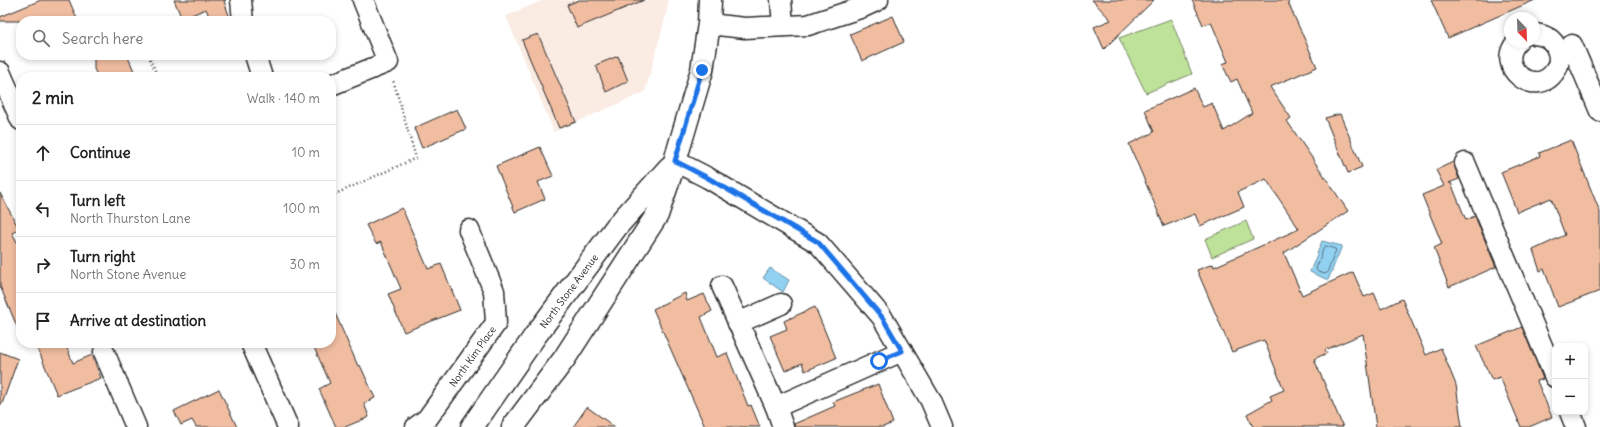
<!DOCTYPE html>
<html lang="en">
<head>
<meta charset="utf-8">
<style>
  body { margin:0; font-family:Delius,sans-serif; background:#f2f2f2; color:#222 }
  .controls { position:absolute; right:12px; bottom:12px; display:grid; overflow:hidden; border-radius:8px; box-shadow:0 2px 6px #0003 }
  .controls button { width:36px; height:36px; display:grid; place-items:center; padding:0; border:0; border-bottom:1px solid #e0e0e0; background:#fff; color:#222; font:20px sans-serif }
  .compass { position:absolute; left:1504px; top:12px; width:36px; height:36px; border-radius:50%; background:#fff; box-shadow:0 2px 6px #0003; rotate:157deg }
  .stop { position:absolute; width:12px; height:12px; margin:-9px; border:3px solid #1a73e8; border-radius:50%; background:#fff }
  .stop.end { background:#1a73e8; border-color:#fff; box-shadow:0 1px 4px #0008 }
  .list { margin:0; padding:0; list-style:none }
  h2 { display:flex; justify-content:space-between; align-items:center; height:52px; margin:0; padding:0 16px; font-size:17px }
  h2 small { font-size:13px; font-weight:400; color:#767676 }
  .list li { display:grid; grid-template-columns:26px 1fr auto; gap:12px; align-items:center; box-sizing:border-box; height:56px; padding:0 16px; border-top:1px solid #e0e0e0 }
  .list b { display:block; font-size:15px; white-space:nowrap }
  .list p { margin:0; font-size:13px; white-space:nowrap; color:#767676 }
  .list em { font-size:13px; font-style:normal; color:#767676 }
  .icon { flex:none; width:22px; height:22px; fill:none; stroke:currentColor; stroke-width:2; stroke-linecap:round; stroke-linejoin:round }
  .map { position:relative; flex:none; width:1600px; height:427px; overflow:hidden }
  .search { position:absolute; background:#fff; box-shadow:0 2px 6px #0003; left:16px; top:16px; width:320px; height:44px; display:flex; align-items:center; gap:10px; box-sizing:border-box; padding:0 14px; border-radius:16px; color:#767676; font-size:15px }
  .panel { position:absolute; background:#fff; box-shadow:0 2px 6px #0003; left:16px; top:72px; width:320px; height:276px; border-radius:16px }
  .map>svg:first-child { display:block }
  .built { fill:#faebe3 }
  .green { fill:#bfe29b; stroke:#758663 }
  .water { fill:#91d1f2; stroke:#688fa2 }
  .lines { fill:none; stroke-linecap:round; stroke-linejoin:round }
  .shore { stroke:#546d7b; stroke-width:1 }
  .building { fill:#f0bda1; stroke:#2b2b2b }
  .minor-casing { stroke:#2b2b2b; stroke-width:23 }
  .major-casing { stroke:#2b2b2b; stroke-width:25 }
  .path { stroke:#2b2b2b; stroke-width:2.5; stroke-dasharray:1 3; stroke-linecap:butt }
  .minor { stroke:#fff; stroke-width:20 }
  .major { stroke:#fff; stroke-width:22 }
  .route { stroke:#1a73e8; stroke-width:5 }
  .labels { text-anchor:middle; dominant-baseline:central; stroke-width:4; stroke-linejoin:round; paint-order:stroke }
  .street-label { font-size:10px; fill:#2b2b2b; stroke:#fff }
</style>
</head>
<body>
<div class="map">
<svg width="1600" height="427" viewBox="0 0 1600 427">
  <rect width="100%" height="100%" fill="#fff"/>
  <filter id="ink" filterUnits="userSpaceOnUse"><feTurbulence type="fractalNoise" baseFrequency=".025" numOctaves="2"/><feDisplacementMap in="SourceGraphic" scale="8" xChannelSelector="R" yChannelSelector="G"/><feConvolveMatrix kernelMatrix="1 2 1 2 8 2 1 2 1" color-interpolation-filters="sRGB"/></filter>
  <g filter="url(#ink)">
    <!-- built -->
    <polygon class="built" points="544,0 668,0 667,11 645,92 554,132 506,16"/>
    <!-- green -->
    <g class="green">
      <polygon points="1171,19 1192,74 1146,93 1119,38"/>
      <polygon points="1246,221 1253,239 1212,257 1205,239"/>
    </g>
    <!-- water -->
    <g class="water">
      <polygon points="1322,241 1342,246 1328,280 1310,272"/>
      <polygon points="770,268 789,280 783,292 763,278"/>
    </g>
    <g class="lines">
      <!-- shore -->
      <polygon class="shore" points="1326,246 1335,249 1336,250 1327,273 1325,274 1318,272 1316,269 1324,247"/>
    </g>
    <!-- building -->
    <g class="building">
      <polygon points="41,0 69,0 78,21 0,21 0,17"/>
      <polygon points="174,0 226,0 224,1 231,21 211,21 206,9 182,19"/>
      <polygon points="579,0 644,0 577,28 567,5"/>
      <polygon points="1092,0 1154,0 1104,49 1094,27 1111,20"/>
      <polygon points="1192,0 1287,0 1317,67 1270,87 1291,118 1287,121 1348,211 1284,253 1302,295 1353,272 1364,297 1374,293 1381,309 1402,299 1426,355 1441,348 1456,385 1462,427 1376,427 1363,334 1325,350 1327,353 1314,359 1343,427 1253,427 1247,414 1272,400 1270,396 1284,390 1264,340 1232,352 1197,270 1213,264 1214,267 1299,229 1266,179 1238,192 1244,207 1200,226 1195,214 1164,226 1129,144 1154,132 1145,110 1194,88 1203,107 1212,103 1224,131 1252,113 1237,79 1231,82 1222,64 1228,62 1211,22 1203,25"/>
      <polygon points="1431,0 1535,0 1448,38"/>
      <polygon points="893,16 904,42 862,61 850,34"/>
      <polygon points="538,34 576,122 559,128 522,40"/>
      <polygon points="94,55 127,55 134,71 120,77 98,77 94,69"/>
      <polygon points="618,56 628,81 606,92 596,65"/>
      <polygon points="457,109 466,129 422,148 414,128"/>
      <polygon points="1340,114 1362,167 1348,173 1325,118"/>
      <polygon points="1571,140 1600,212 1600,291 1558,307 1544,269 1540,271 1533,250 1565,235 1551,198 1517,212 1501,172 1540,156 1539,153"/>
      <polygon points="540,147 553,176 538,182 545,199 515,212 496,166"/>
      <polygon points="1453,162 1459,179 1449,183 1451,183 1466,220 1475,216 1496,267 1449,287 1434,248 1442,244 1422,195 1444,186 1436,170"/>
      <polygon points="0,193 19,229 12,233 21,249 21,336 0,286"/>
      <polygon points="402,208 428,269 441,264 460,310 404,332 388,294 401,289 381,242 376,244 366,225"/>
      <polygon points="685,293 687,301 704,294 712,311 701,317 717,357 727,353 748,406 751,405 760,427 705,427 653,309"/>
      <polygon points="331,304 358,366 360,365 375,398 364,403 369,417 345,427 336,427 319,389 330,383 312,343 331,343"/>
      <polygon points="815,307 836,358 805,371 802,363 785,371 770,336 787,329 784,321"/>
      <polygon points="1522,327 1543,379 1537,381 1552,417 1529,427 1521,427 1500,377 1492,380 1476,346"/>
      <polygon points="47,343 65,343 73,363 92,355 101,378 57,395 37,347"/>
      <polygon points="0,352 18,359 2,404 0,404"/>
      <polygon points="878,384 893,423 883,427 794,427 794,424 835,406 833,402"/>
      <polygon points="219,389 237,427 196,427 192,420 181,425 174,411"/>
      <polygon points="587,407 615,427 573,427"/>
    </g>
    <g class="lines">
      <!-- minor casing -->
      <g class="minor-casing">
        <g id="minor">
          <polyline points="241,0 243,21"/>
          <polyline points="781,0 783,26"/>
          <polyline points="709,24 745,28 808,25 863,7 878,0"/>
          <path d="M 1517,42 C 1494,67 1536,100 1555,71 C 1560,64 1560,55 1556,47 C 1552,38 1544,35 1534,34"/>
          <polyline points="1572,45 1600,111"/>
          <polyline points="255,55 262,77"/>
          <polyline points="0,72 21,120"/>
          <polyline points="331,85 388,62 363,0"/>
          <polyline points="675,161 708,178 818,243 882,317 931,401 942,427"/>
          <polyline points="1465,163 1555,377"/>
          <polyline points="722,286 776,407"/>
          <polyline points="738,323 781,304"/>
          <polyline points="251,343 288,427"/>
          <polyline points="104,352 136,427"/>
          <polyline points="1570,412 1576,427"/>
          <path id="s1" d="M 416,427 L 427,419 L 496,323 L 494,291 L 469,230"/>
          <polyline points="783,427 776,407 902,351"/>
        </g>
      </g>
      <!-- major casing -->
      <g class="major-casing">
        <g id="major">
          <path id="s2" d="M 472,427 L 535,336 L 617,226 L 669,168"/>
          <polyline points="513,427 564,359 657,215 675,161 702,70 709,24 710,0"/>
        </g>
      </g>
      <!-- path -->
      <g class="path">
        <polyline points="150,59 158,77"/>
        <polyline points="331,196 416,158 393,80"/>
      </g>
      <!-- minor -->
      <use href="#minor" class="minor"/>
      <!-- major -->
      <use href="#major" class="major"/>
    </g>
  </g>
  <g class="lines" filter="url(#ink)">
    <!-- route -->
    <polyline class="route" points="702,70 675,161 708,178 818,242 882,317 902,351 879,361"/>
  </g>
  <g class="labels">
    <!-- street labels -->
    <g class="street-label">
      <text stroke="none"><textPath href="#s2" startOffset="167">North Stone Avenue</textPath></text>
      <text stroke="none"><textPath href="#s1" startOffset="91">North Kim Place</textPath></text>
    </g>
  </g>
</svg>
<div class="controls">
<button>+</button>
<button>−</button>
</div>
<svg class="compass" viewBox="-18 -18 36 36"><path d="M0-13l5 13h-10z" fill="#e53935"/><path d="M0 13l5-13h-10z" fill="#767676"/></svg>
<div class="stop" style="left:879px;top:361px"></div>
<div class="stop end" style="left:702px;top:70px"></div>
<div class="search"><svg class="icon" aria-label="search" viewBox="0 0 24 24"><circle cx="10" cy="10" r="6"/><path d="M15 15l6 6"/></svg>Search here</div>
<section class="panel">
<h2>2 min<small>Walk · 140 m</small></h2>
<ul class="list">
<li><svg class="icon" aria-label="ahead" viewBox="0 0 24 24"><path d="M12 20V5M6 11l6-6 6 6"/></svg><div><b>Continue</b></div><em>10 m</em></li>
<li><svg class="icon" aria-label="left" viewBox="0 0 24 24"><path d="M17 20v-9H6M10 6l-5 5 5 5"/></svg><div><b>Turn left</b><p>North Thurston Lane</p></div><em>100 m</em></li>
<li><svg class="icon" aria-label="right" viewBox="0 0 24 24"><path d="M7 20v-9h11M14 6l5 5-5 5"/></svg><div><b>Turn right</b><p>North Stone Avenue</p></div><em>30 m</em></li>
<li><svg class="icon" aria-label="arrive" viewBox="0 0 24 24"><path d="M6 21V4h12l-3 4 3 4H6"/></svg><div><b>Arrive at destination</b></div></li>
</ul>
</section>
</div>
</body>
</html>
